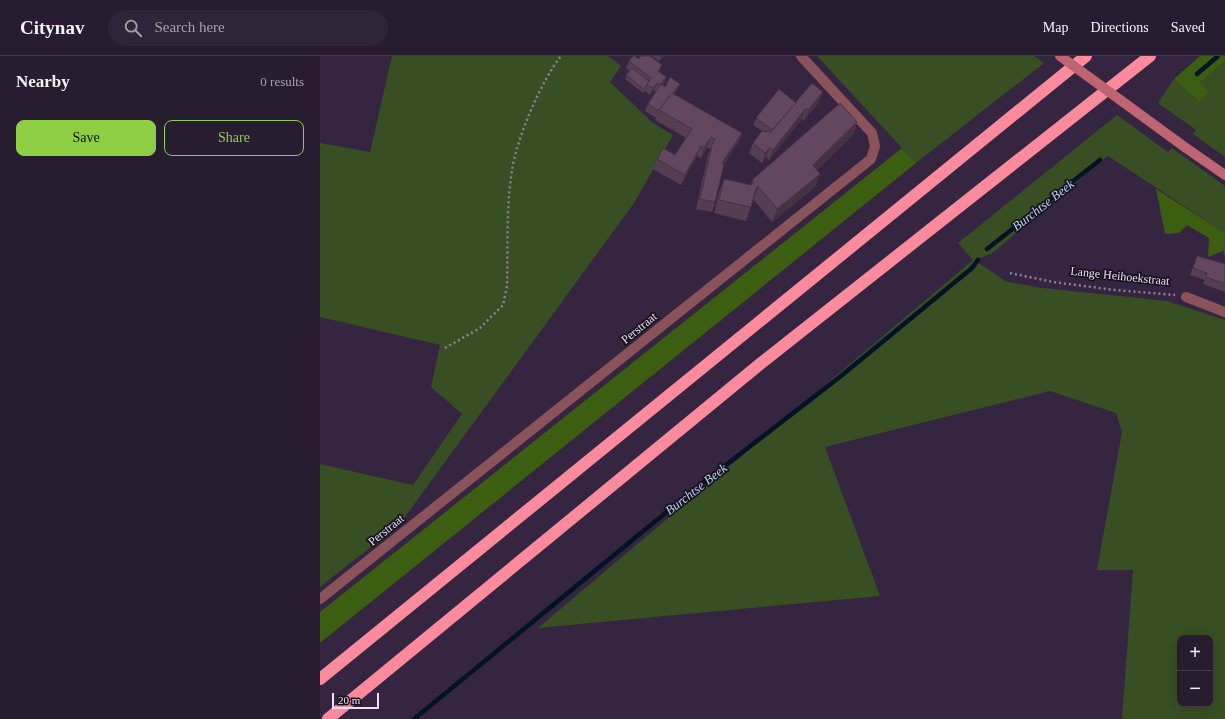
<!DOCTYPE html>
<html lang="en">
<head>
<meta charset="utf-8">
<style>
  body { margin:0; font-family:Georgia,serif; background:#302538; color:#f1f3f6 }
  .controls { position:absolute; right:12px; bottom:12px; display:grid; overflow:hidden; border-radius:8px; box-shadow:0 4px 16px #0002 }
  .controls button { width:36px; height:36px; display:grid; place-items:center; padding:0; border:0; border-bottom:1px solid #443a4c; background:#281c30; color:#f1f3f6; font:20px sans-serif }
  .scale { position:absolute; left:12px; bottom:10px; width:47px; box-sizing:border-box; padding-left:4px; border:2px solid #ebe1f3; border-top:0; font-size:11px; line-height:14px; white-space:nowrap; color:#ebe1f3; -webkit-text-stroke:3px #19121e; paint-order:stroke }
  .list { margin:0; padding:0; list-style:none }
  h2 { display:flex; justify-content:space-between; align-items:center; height:52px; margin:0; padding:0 16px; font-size:17px }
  h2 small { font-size:13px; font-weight:400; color:#a5a1ab }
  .actions { display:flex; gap:8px; padding:12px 16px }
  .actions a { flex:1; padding:9px 0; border:1px solid #8ece43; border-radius:8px; text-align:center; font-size:14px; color:#8ece43 }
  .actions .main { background:#8ece43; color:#111 }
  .icon { flex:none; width:22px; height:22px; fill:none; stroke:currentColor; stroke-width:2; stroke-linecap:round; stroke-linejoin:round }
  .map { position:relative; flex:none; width:905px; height:663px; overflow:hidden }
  header { display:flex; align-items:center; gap:24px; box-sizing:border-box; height:56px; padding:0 20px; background:#281c30; border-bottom:1px solid #443a4c }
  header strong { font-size:19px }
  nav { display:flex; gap:22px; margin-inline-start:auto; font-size:14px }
  .search { width:280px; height:36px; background:#302538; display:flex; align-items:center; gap:10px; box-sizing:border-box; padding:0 14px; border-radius:22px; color:#a5a1ab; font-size:15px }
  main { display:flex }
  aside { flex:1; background:#281c30 }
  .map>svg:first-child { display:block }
  .green { fill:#384e23; fill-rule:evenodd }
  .forest { fill:#3c5e11 }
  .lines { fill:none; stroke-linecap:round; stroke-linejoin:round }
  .stream { stroke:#031224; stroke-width:4.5 }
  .path { stroke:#8d8097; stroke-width:2.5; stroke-dasharray:2 3; stroke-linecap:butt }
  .street { stroke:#8a525a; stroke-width:10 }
  .secondary { stroke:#be6472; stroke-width:10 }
  .highway { stroke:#fa8a9c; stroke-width:12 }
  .secondary-bridge { stroke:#be6472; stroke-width:10 }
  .wall { fill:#553d52 }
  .shaded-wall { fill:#453242 }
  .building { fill:#63475f; stroke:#453242 }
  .labels { text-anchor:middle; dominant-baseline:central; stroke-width:3.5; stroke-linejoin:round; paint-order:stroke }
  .street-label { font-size:12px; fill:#ebe1f3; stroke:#19121e }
  .water-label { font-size:13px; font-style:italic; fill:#b9d6f7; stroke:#19121e }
</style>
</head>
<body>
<header>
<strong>Citynav</strong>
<div class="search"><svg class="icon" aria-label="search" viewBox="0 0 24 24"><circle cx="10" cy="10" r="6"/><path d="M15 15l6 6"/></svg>Search here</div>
<nav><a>Map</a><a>Directions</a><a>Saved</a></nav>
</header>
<main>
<aside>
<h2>Nearby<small>0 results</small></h2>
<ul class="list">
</ul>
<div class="actions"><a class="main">Save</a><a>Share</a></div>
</aside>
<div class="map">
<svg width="905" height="663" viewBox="0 0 905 663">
  <rect width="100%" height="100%" fill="#352540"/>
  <!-- green -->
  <g class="green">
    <polygon points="72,0 288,0 301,10 290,26 333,67 353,79 314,147 79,469 0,531 0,408 93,429 142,358 111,331 120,289 0,261 0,87 50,96"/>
    <polygon points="497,0 714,0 724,7 596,107"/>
    <polygon points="905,5 905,101 873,78 876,74 838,47 854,23 879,46 880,26"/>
    <path d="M 797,59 L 848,96 L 852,92 L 905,130 L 905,177 L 788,100 L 671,198 L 654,204 L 687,226 L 723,232 L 847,245 L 905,264 L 905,663 L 802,663 L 813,514 L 777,514 L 802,376 L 796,357 L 730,335 L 505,391 L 560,540 L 218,572 L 653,204 L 638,187 ZM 860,582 L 890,582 L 890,648 L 860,648 Z"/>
  </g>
  <!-- forest -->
  <g class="forest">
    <polygon points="880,0 905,0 905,5 880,26 888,36 879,46 854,23"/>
    <polygon points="582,92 596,107 0,587 0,556"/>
    <polygon points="836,133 905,177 905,194 888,201 889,182 867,169 859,177 845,178"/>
  </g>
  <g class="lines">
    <!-- stream -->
    <g class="stream">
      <polyline points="877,18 898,0"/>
      <polyline points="667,193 780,104"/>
      <polyline points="94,663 371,436 521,320 652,212 658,204"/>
    </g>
    <!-- path -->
    <g class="path">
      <polyline points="690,217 733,226 795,234 855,239"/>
      <path d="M 125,292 L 160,272 L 183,249 L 187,230 C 188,192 186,152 192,114 C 197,82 221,25 241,0"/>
    </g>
    <!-- street -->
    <g class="street">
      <polyline points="866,241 905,256"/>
      <polyline points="0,543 551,103 555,90 552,77 481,0"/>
    </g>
    <!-- secondary -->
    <polyline class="secondary" points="866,92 905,119"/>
    <!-- highway -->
    <g class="highway">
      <polyline points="0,623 766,0"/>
      <polyline points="8,663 440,308 830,0"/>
    </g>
    <!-- secondary-bridge -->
    <polyline class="secondary-bridge" points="740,0 866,92"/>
  </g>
  <!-- wall -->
  <g class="wall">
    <polygon points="332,0 344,0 339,5"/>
    <polygon points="318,3 342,9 339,16 346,21 343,29 345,31 360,28 357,35 354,39 422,77 418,87 404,108 395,146 392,156 376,153 388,99 391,93 387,92 381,102 377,100 361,129 333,113 337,103 355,99 366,82 335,64 336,62 325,55 328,48 336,35 334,34 330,39 325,35 323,37 305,23 306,19 310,15 306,12 309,5"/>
    <polygon points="499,46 484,64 482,63 449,104 446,101 442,107 429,97 433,87 442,75 433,69 436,62 476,47"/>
    <polygon points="537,66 535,74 532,80 497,114 500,118 495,131 452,166 434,144 433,144 426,165 394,157 399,136 404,123 431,129 432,124"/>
    <polygon points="905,189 905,199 904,199 903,193 904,190"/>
    <polygon points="877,200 905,208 905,236 883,228 885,224 870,219"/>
  </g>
  <!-- shaded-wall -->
  <g class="shaded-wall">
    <polygon points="341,0 344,0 339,5"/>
    <polygon points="342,9 339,16 338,15"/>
    <polygon points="346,21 344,28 338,36 340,29"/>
    <polygon points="337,27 334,34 330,39 333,32"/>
    <polygon points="360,28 357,35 342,56 340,54"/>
    <polygon points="503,36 499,46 484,64 488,54"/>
    <polygon points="486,52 482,63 449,104 453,94"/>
    <polygon points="537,66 535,71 536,70 532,80 488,122 493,109"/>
    <polygon points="422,77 418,87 398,117 402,107"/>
    <polygon points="391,81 387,92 381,102 384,92"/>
    <polygon points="381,90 377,100 361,129 365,119"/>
    <polygon points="450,91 446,101 442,107 445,97"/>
    <polygon points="500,118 495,131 452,166 457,153"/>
    <polygon points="438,130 434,144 431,145 436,132"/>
  </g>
  <!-- building -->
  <g class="building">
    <polygon points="313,0 315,0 318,3 321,0 330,0 342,9 338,15 346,21 340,29 337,27 333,32 327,28 331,22 309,5"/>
    <polygon points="312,12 329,25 324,33 306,19"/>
    <polygon points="350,21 360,28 352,38 352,37 339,55 328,48 341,28 345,31"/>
    <polygon points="492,27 503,36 488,54 486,52 453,94 450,91 445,97 433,87 442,75 451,76"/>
    <polygon points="459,33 476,47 452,74 436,62"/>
    <polygon points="352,37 422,77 402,107 404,108 395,146 380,143 392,89 395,83 391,81 384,92 381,90 365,119 337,103 343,92 355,99 372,73 339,54"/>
    <polygon points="520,47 537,66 493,109 500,118 457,153 438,130 436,132 431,151 399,144 404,123 431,129 434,126 432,124"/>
    <polygon points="877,200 905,208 905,228 886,221 887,217 873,212"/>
  </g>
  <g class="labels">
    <!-- street labels -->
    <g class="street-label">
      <text transform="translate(800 220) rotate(6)">Lange Heihoekstraat</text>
      <text transform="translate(319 272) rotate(-39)">Perstraat</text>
      <text transform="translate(66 474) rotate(-39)">Perstraat</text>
    </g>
    <!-- water labels -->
    <g class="water-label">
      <text transform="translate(723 149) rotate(-38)">Burchtse Beek</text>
      <text transform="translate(376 433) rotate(-38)">Burchtse Beek</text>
    </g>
  </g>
</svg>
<div class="controls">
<button>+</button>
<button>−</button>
</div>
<div class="scale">20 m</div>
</div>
</main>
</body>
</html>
